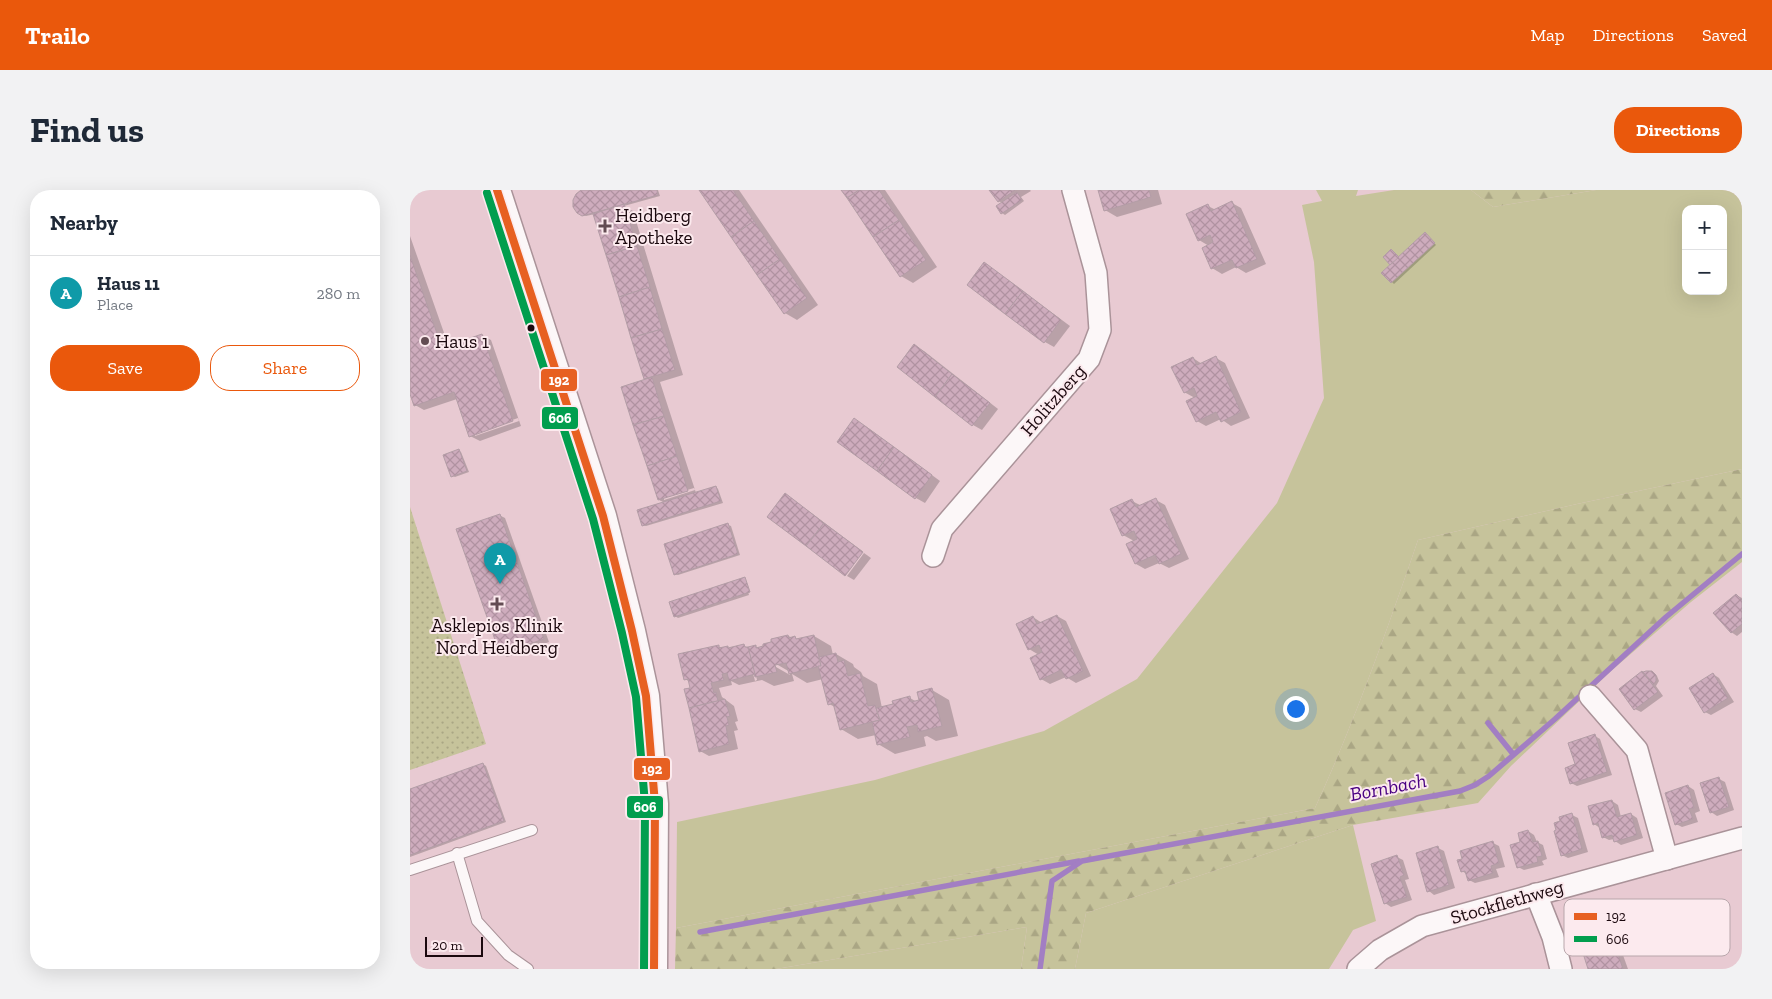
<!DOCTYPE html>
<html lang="en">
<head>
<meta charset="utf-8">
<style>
  body { margin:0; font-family:"Zilla Slab",serif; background:#f2f2f3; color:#1f2937 }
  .controls { position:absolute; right:15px; top:15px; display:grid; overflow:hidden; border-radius:10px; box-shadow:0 5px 20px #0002 }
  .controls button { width:45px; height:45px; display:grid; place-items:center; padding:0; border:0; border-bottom:1px solid #e0e1e3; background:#fff; color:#1f2937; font:25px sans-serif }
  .scale { position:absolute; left:15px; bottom:12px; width:58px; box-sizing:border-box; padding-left:5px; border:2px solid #1b080e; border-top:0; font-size:14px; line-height:18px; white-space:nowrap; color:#1b080e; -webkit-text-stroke:4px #fceaee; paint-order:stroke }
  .you { position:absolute; left:885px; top:518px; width:18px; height:18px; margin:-12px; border:4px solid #fff; border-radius:50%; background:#1a73e8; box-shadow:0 0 0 8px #1a73e833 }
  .badge { display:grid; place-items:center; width:32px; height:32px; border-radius:50%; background:#ea580c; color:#fff; font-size:16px; font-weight:700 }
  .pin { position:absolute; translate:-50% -41px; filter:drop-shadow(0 1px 2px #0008) }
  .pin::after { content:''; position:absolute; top:26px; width:18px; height:15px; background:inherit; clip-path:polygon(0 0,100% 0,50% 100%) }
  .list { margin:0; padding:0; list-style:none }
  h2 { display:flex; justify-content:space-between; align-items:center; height:65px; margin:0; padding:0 20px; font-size:21px }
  h2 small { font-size:16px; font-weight:400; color:#747a83 }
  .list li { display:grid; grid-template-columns:32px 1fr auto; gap:15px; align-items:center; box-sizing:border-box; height:75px; padding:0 20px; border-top:1px solid #e0e1e3 }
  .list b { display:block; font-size:19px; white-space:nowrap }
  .list p { margin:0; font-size:16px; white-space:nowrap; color:#747a83 }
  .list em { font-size:16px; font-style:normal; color:#747a83 }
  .actions { display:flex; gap:10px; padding:15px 20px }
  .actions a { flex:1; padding:11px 0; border:1px solid #ea580c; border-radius:20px; text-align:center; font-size:18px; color:#ea580c }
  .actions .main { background:#ea580c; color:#fff }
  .map { position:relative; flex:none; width:1332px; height:779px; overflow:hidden; border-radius:20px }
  header { display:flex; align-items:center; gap:30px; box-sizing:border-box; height:70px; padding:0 25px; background:#ea580c; color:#fff }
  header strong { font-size:24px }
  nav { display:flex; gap:28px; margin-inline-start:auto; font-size:18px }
  .intro { display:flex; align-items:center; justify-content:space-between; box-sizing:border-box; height:120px; padding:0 30px }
  h1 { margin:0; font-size:35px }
  .button { padding:12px 22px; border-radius:20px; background:#ea580c; color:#fff; font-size:18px; font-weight:700 }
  main { display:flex; gap:30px; padding:0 30px }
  aside { flex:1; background:#fff; border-radius:20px; box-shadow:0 5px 20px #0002 }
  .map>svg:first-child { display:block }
  .green { fill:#c6c39b; fill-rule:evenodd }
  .forest { fill:url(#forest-firs) }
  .park { fill:url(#park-dots) }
  .shadow { fill:#0003; fill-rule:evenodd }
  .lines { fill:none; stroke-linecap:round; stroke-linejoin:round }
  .stream { stroke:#a27ec3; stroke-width:5.5 }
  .building { fill:url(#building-cross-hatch); stroke:#b39da6 }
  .service-casing { stroke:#aa9399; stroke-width:12 }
  .minor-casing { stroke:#aa9399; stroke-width:24 }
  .tertiary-casing { stroke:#aa9399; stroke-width:29 }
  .service { stroke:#fcf7f8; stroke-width:10 }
  .minor { stroke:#fcf7f8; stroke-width:21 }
  .tertiary { stroke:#fcf7f8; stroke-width:26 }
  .bus-1-casing { stroke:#fceaee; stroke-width:11 }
  .bus-2-casing { stroke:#fceaee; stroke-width:11 }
  .bus-1 { stroke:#e76021; stroke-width:8 }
  .bus-2 { stroke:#019e4e; stroke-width:8 }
  .poi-dot { fill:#634c53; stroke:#fceaee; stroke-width:2 }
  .bus-dot { fill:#1b080e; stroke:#fceaee; stroke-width:2 }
  .labels { text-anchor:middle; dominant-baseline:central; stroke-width:4; stroke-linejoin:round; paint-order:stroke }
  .poi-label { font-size:19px; fill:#1b080e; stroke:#fceaee; text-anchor:start }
  .street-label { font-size:19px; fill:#1b080e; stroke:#fceaee }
  .water-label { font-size:20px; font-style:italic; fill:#490182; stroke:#fceaee }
  .key { fill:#fceaee; stroke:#b8a6ab; stroke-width:1 }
  .key-label { font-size:14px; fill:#1b080e }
  .line-badge { stroke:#fceaee; stroke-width:2 }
  .badge-label { font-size:14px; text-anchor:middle; font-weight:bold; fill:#fff }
</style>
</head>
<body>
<header>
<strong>Trailo</strong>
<nav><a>Map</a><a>Directions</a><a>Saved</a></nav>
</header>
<div class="intro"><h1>Find us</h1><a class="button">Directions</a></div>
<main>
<aside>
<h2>Nearby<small></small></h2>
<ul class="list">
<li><span class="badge" style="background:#0f9aa8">A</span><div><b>Haus 11</b><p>Place</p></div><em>280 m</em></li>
</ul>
<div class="actions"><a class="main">Save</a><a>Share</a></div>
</aside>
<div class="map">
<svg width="1332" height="779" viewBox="0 0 1332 779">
  <defs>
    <pattern id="forest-firs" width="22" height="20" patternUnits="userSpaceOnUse" patternTransform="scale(1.25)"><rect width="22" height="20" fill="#c6c39b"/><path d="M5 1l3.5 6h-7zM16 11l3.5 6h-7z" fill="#aaa684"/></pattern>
    <pattern id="park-dots" width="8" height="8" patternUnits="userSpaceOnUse" patternTransform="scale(1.25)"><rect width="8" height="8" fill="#c6c39b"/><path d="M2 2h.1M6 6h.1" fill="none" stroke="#aaa684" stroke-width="1.8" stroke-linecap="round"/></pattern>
    <pattern id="building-cross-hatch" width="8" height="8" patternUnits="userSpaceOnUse" patternTransform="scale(1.25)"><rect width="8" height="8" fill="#ceacbd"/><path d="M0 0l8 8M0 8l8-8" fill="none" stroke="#b092a1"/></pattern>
  </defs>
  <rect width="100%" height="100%" fill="#e8cad2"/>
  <!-- green -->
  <g class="green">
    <path d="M 906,0 L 948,0 L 946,6 L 984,0 L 1061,0 L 1083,17 L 1186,0 L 1330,0 L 1332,13 L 1332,279 L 1167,314 L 1008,350 C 977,440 945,531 905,618 L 266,738 L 267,632 L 465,590 L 634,541 L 727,489 L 867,313 L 914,208 L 904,72 L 892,15 L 912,11 ZM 1276,19 L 1313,19 L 1313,101 L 1276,101 Z"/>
    <polygon points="943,635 966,731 943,740 919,779 665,779 676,723"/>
    <polygon points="617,737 611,779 366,779"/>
  </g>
  <!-- forest -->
  <g class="forest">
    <polygon points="1061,0 1186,0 1083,17"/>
    <path d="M 1332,279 L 1332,372 L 1281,412 L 1201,481 L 1101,576 L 1068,613 L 943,635 L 676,723 L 665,779 L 611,779 L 617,737 L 366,779 L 265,779 L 266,738 L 905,618 C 945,531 977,440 1008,350 L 1167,314 Z"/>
  </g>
  <!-- park -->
  <polygon class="park" points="0,317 76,554 0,580"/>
  <!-- shadow -->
  <g class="shadow">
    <path d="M 177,0 L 248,0 L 250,6 L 214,16 L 223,21 L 273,185 L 250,192 L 286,303 L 306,297 L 308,299 L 313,313 L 236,336 L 233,335 L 255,313 L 249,310 L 235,190 L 185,24 L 176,26 L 167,22 ZM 284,298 L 285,300 L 254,310 L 254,307 Z"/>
    <polygon points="292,0 329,0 408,115 387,130 375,123"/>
    <polygon points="432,0 475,0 527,77 503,93 491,86"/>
    <polygon points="581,0 620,0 621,1 611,7 614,11 595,25 592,23 593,13 588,11"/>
    <polygon points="689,0 748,0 752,14 707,27 695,20"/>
    <polygon points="822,13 831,18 856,74 836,83 826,77 812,84 802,78 793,58 799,56 789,50 798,16 806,20"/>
    <polygon points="1017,45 1026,55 984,94 973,83"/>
    <path d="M 0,46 L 39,157 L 72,145 L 81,150 L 111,236 L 70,251 L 60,246 L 47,209 L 14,220 L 5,215 L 0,201 ZM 108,228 L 109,231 L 65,246 L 65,243 Z"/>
    <polygon points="575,73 660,136 644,157 635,152"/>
    <polygon points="505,156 514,161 588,219 572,240 563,235 488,177"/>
    <polygon points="783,168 792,174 806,168 815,173 840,228 821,236 811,229 796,236 787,231 785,208 774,202"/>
    <polygon points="454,235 530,291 515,313 506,308"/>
    <polygon points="49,261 51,262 59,282 45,287 43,286"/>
    <polygon points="376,304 452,361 434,384"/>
    <polygon points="746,310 755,315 779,369 759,378 749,373 735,379 726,374 724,351 713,345 722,311 732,316"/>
    <polygon points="89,325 95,328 139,452 97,467 91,463"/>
    <polygon points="318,335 321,336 330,365 268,385 265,384"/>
    <polygon points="454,363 461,368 444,390 437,386"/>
    <polygon points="334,388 339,405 268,428 265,426"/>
    <polygon points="1326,405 1332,408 1332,442 1327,446 1321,442"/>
    <polygon points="647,426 656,431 681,486 666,493 656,487 640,494 631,489 629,465 619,459 623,427 632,433"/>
    <path d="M 378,446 L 390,450 L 404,446 L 421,456 L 423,465 L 426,464 L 443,474 L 444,477 L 451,482 L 453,486 L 467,494 L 472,518 L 485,515 L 500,508 L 507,512 L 522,500 L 539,510 L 548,546 L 526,551 L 517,546 L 514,547 L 516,556 L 485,564 L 468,554 L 466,545 L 448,549 L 431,539 L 425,517 L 419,514 L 413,489 L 397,493 L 382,484 L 384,491 L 364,496 L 352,490 L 329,495 L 321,491 L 322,495 L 309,498 L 312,507 L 324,516 L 328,531 L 325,532 L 328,540 L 324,541 L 328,559 L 299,566 L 290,561 L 282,498 L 280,492 L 275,489 L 308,456 L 312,458 L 317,457 L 320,459 L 334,456 L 338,458 L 345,456 L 350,458 ZM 337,460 L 340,460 L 347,490 L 345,491 ZM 361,471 L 380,482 L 380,485 L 359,473 Z"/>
    <polygon points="1240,481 1247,486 1249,491 1246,496 1253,506 1231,522 1225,519 1232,483"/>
    <polygon points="1303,484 1309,488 1324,512 1301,525 1295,522"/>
    <polygon points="1185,546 1190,549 1202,585 1167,596 1161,593 1167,575"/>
    <polygon points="73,574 76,576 96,632 0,667 0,600"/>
    <polygon points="1309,589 1315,592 1324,620 1307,626 1301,622"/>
    <polygon points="1278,596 1284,600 1290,621 1285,623 1288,632 1272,637 1266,634"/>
    <polygon points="1202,611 1208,615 1211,627 1221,624 1227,628 1233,648 1211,655 1205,651 1204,649 1199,650 1193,647 1190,638 1184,634"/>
    <polygon points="1162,625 1168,628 1178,662 1158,668 1152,665"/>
    <polygon points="1118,641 1124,645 1127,652 1133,655 1137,669 1132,671 1134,675 1114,680 1108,677 1112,653"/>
    <polygon points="1083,653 1089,656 1095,677 1086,679 1089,687 1065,693 1059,690 1058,685 1052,681"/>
    <polygon points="1028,658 1034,661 1045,698 1024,705 1019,701"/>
    <polygon points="987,667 993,670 999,689 995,690 1002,710 981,717 975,713"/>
    <polygon points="1203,751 1209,754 1218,779 1180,779"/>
  </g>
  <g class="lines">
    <!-- stream -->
    <g class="stream">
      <polyline points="1078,533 1103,564"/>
      <polyline points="290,742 669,671"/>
      <polyline points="630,779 642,691 672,671 1050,601 1065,595 1079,586 1145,529 1256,427 1332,364"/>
    </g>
  </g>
  <!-- building -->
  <g class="building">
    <polygon points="171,0 247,0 248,5 172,26 167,23 163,17 163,10 166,4"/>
    <polygon points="289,0 323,0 344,31 321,47"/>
    <polygon points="431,0 449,0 437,8"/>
    <polygon points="449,0 469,0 489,30 463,47 437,8"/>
    <polygon points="579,0 605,0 588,12"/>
    <polygon points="688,0 739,0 741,7 694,21"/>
    <polygon points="607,2 612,10 591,24 586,16"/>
    <polygon points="822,11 847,69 826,78 822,70 801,79 792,58 803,52 802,49 800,45 788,51 776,24 798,14 801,21"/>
    <polygon points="214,14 227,56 196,65 183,24"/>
    <polygon points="489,30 516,70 490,87 463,47"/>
    <polygon points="344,31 370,69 347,85 321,47"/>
    <polygon points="1015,42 1025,53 981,93 971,83"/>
    <polygon points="227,56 240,97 209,107 196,65"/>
    <polygon points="981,59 989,67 980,75 973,67"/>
    <polygon points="0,65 32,158 72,144 103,231 59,247 44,202 4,216 0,204"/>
    <polygon points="370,69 397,108 374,124 347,85"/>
    <polygon points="574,72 613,101 595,124 557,95"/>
    <polygon points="240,97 252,139 221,148 209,107"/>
    <polygon points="613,101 651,130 634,153 595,124"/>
    <polygon points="252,139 265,180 234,189 221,148"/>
    <polygon points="504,154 542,184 525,207 487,177"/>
    <polygon points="806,166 831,222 811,232 806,222 786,232 776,211 787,206 784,198 774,203 761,177 783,167 787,175"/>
    <polygon points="542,184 580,213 562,236 525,207"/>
    <polygon points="242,187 254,226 223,235 211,197"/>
    <polygon points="254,226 267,266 237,276 223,235"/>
    <polygon points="444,228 484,257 467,281 427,252"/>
    <polygon points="484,257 522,285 505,309 467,281"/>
    <polygon points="49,259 57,281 41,287 33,265"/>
    <polygon points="267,266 278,301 248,310 237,276"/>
    <polygon points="306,296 311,311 232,336 227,320"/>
    <polygon points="375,303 414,333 396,356 357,327"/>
    <polygon points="746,308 771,364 749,374 745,365 725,374 716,354 727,349 724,341 712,346 700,319 722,309 726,317"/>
    <polygon points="90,324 134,449 90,464 46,339"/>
    <polygon points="318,333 328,364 264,385 254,354"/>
    <polygon points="414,333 453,362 435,386 396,356"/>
    <polygon points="335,387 340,402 264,427 259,412"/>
    <polygon points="1326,404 1332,410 1332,434 1321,443 1303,423"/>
    <polygon points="647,425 673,481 656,489 651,480 630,490 620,468 632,462 629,455 618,460 606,434 623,426 627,434"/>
    <polygon points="378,445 379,448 385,446 386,449 404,445 411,476 379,484 376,473 365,475 367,482 345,487 338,457 346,455 346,458 353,456 353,454 361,452 361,449"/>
    <polygon points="334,454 335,457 338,457 345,484 319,491 317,483 312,484 314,490 301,493 304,503 306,502 308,511 279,518 274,499 280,498 278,489 274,490 268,464 309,455 309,458 318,456 318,458"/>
    <polygon points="426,463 428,472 434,470 438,486 450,483 458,516 465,515 470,530 430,540 423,513 418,515 408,476 411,476 409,467"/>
    <polygon points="1232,481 1248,502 1224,520 1209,499"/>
    <polygon points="1236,481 1242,481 1246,485 1246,491 1243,495 1233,482"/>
    <polygon points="1303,483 1318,508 1294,523 1279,498"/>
    <polygon points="522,498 532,536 508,542 507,535 497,537 500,547 467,555 462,532 470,530 466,518 483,514 482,511 500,506 501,512 509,510 507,502"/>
    <polygon points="315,509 320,526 317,527 319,535 316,536 319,554 289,562 279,518"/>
    <polygon points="1185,544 1197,582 1160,594 1155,578 1165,574 1158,553"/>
    <polygon points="73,573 94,631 0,665 0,599"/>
    <polygon points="1309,587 1319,617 1300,623 1290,593"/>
    <polygon points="1278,595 1284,618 1279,619 1283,629 1265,635 1255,603"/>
    <polygon points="1202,610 1207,627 1221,623 1227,645 1204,652 1202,645 1192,648 1188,633 1183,635 1178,616"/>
    <polygon points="1162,623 1172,659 1151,666 1144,641 1146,640 1144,633 1150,631 1149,627"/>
    <polygon points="1118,640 1123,652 1128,651 1132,666 1127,667 1128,672 1107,678 1100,655 1110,652 1108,643"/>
    <polygon points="1083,651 1089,673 1081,676 1083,683 1058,691 1055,681 1051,682 1047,670 1052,669 1050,661"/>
    <polygon points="1028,656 1039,695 1017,702 1006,663"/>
    <polygon points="987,665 994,685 990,687 997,707 974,714 961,674"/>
    <polygon points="1203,749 1213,779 1178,779 1172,760"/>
  </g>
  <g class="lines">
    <!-- service casing -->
    <g class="service-casing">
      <g id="service">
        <polyline points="47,663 67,731 98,765 118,779"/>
        <polyline points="0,680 122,640"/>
      </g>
    </g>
    <!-- minor casing -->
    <g class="minor-casing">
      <g id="minor">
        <polyline points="523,366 532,339 679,169 690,140 686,83 663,0"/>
        <polyline points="1180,506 1227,560 1257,669"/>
        <polyline points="1126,704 1143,747 1151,779"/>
        <polyline points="948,779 970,760 1012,736 1332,648"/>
      </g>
    </g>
    <!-- tertiary casing -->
    <g class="tertiary-casing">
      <polyline id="tertiary" points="87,0 193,326 222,441 236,506 245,614 244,779"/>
    </g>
    <!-- service -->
    <use href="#service" class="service"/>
    <!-- minor -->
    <use href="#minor" class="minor"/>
    <!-- tertiary -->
    <use href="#tertiary" class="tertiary"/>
    <!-- bus-1 casing -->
    <g class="bus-1-casing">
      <polyline id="bus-1" points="87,0 193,326 222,441 236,506 245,614 244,779"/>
    </g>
    <!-- bus-2 casing -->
    <g class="bus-2-casing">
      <polyline id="bus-2" points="77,3 183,329 212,443 226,507 235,614 234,779"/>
    </g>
    <!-- bus-1 -->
    <use href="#bus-1" class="bus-1"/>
    <!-- bus-2 -->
    <use href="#bus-2" class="bus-2"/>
  </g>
  <!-- markers -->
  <g class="poi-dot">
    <path d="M192.5 28.5h5v5h5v5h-5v5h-5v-5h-5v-5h5z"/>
    <circle cx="15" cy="151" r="5"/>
    <path d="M84.5 406.5h5v5h5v5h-5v5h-5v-5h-5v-5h5z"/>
  </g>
  <circle class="bus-dot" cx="121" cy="138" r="4.5"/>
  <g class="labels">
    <!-- poi labels -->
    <g class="poi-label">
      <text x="205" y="25">Heidberg<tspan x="205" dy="22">Apotheke</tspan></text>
      <text x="25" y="151">Haus 1</text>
      <text x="87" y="435" text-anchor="middle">Asklepios Klinik<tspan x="87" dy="22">Nord Heidberg</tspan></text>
    </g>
    <!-- street labels -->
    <g class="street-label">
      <text transform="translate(643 210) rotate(-49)">Holitzberg</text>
      <text transform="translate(1097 712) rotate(-16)">Stockflethweg</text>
    </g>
    <!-- water labels -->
    <g class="water-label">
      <text transform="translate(978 597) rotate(-11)">Bornbach</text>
    </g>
  </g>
  <!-- legend -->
  <rect x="1154" y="709" width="166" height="57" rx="8" class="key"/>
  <rect x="1164" y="723" width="23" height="7" fill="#e76021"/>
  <rect x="1164" y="746" width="23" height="6" fill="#019e4e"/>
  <g class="key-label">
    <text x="1196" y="731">192</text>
    <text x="1196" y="754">606</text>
  </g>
  <g class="line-badge">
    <rect x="130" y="178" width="38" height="24" rx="5" fill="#e76021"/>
    <rect x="131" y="216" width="38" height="24" rx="5" fill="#019e4e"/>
    <rect x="223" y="567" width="38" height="24" rx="5" fill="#e76021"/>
    <rect x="216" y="605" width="38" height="24" rx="5" fill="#019e4e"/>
  </g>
  <g class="badge-label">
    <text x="149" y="195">192</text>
    <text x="150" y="233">606</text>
    <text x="242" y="584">192</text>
    <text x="235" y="622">606</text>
  </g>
</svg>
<div class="controls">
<button>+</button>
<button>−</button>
</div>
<div class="scale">20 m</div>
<div class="you"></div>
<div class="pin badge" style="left:90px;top:394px;background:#0f9aa8">A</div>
</div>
</main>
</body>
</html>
